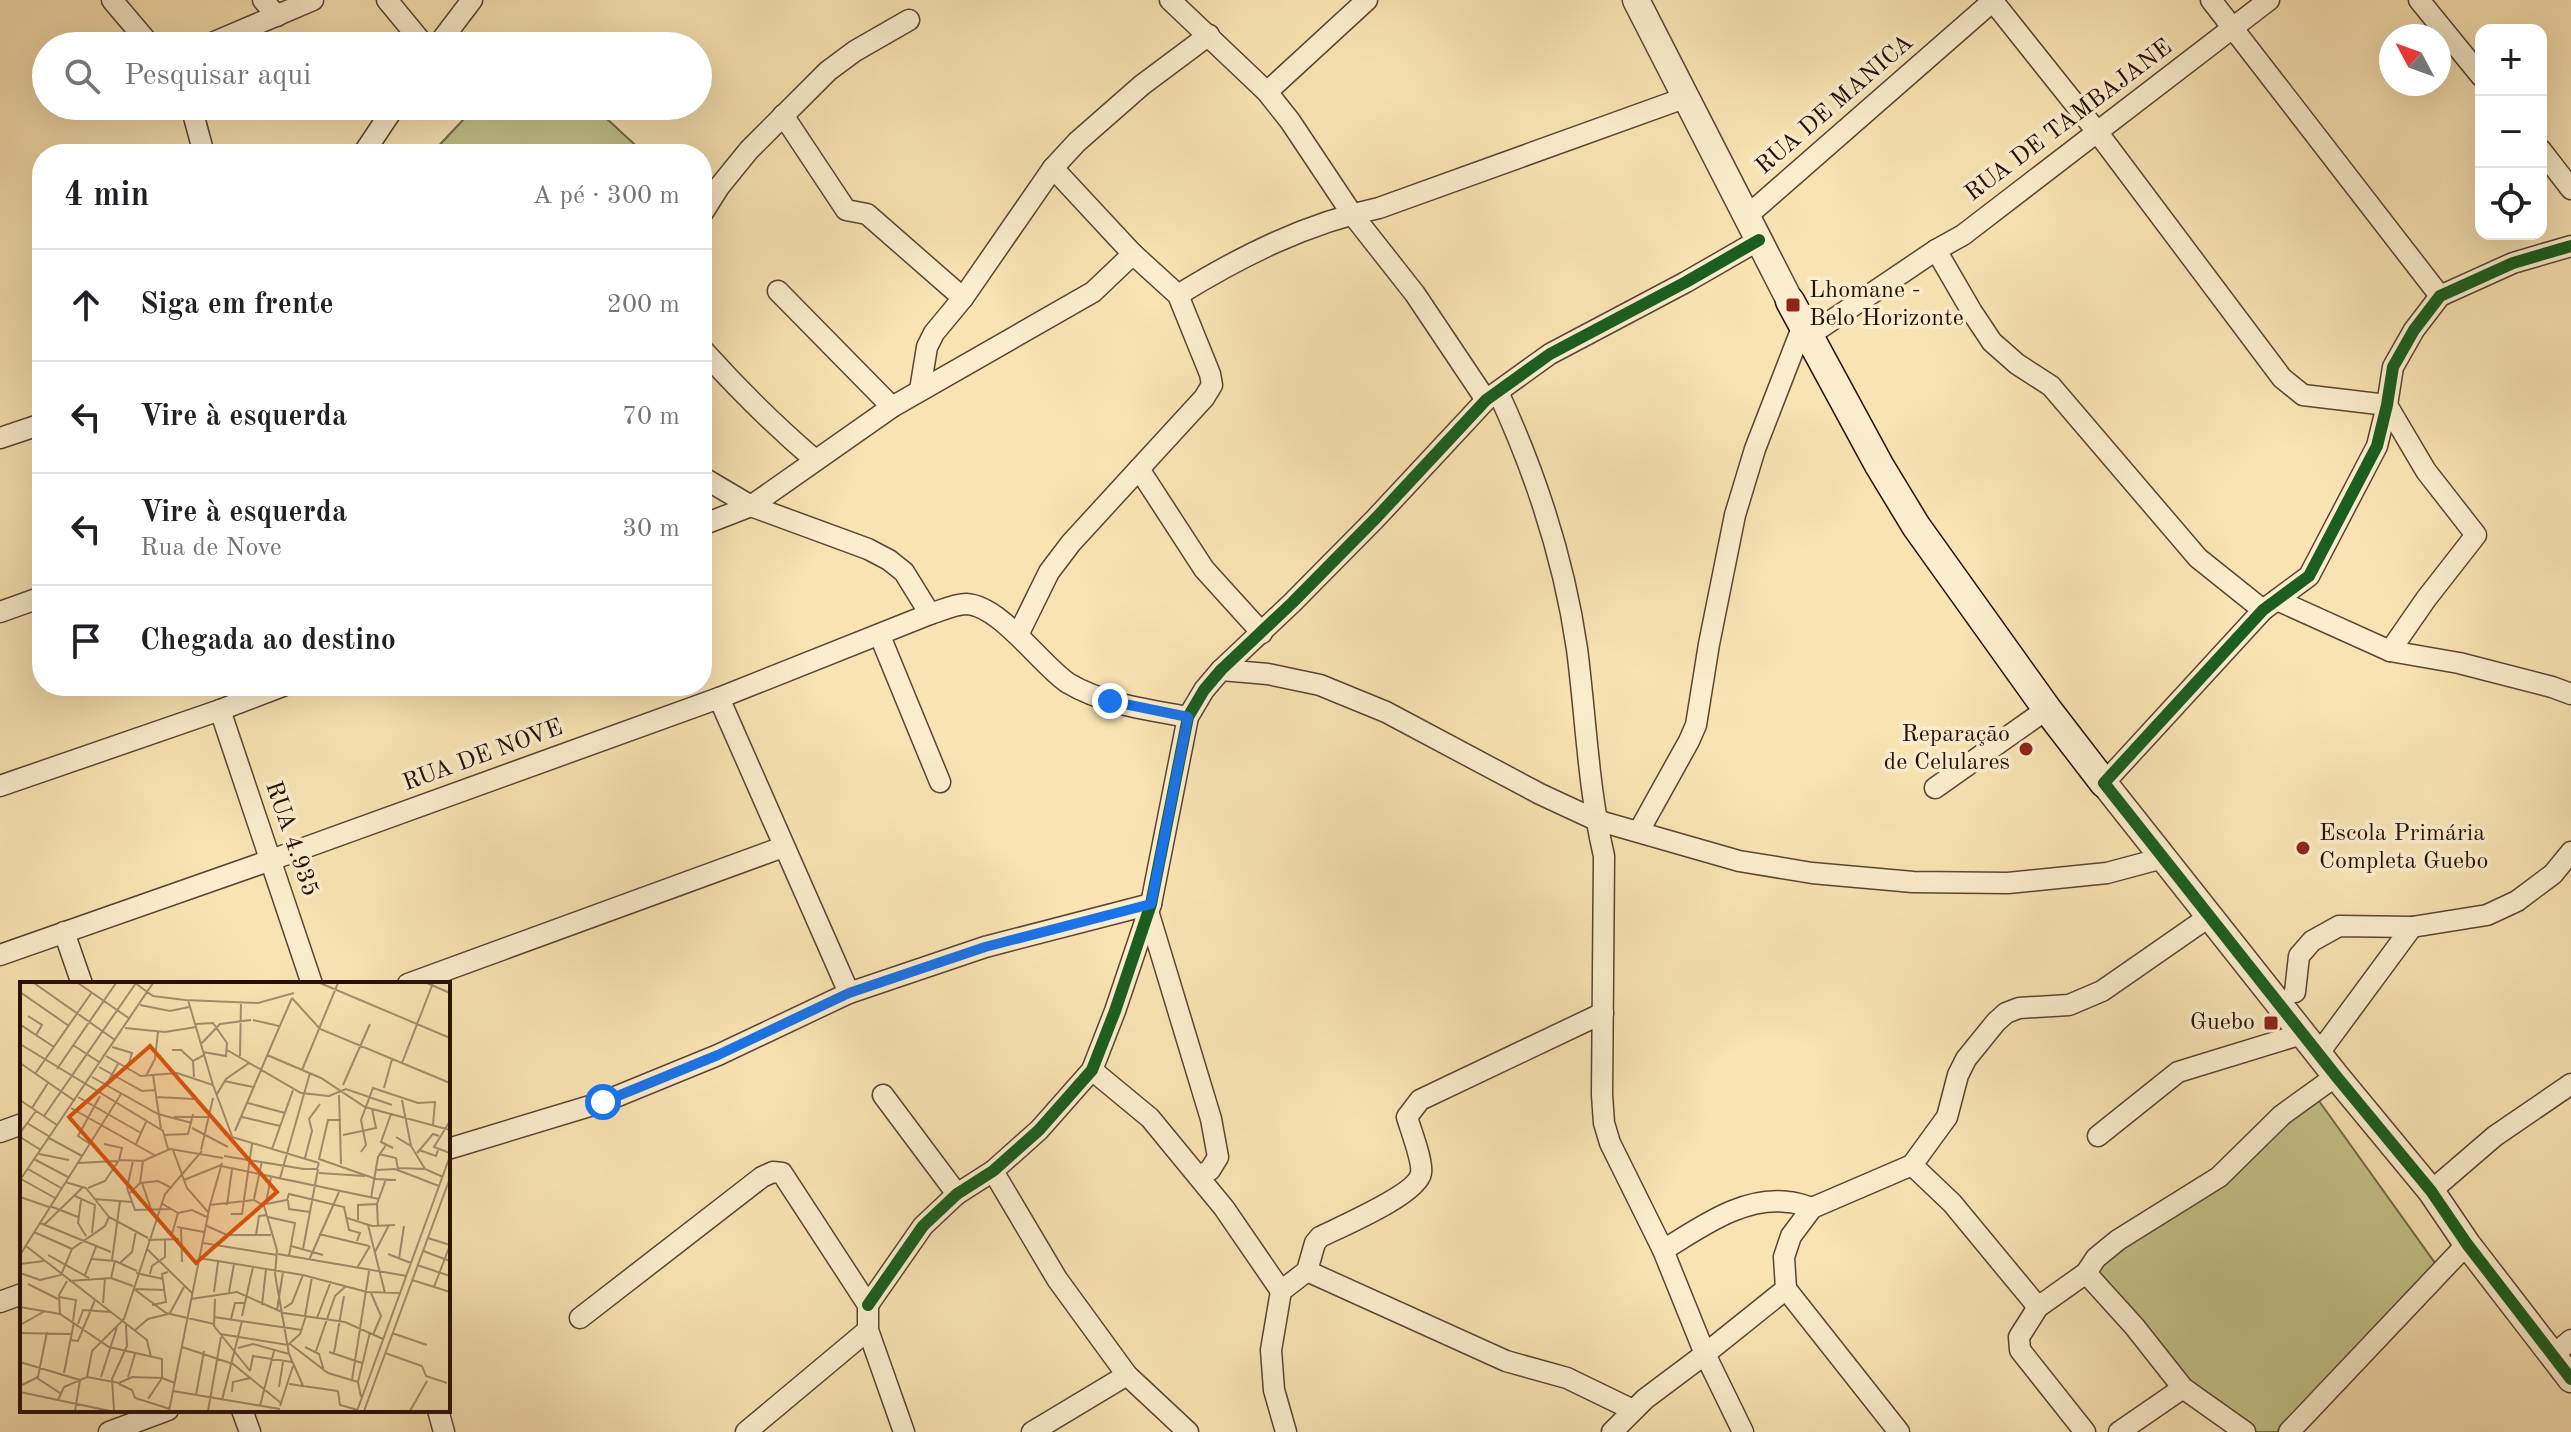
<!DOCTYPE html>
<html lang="pt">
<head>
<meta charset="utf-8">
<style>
  body { margin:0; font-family:"Old Standard TT",serif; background:#f2f2f2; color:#202124 }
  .controls { position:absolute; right:24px; top:24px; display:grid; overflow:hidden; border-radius:16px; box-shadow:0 8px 32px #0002 }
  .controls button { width:72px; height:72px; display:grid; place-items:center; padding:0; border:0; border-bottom:2px solid #e0e0e0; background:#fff; color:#202124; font:40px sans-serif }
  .compass { position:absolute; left:2379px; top:24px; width:72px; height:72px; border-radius:50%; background:#fff; box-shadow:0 8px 32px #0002; rotate:311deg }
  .stop { position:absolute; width:24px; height:24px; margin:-18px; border:6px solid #1a73e8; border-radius:50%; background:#fff }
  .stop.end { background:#1a73e8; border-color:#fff; box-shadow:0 2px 8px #0008 }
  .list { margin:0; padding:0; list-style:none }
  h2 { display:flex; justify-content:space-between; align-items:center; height:104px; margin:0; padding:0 32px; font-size:34px }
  h2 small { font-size:26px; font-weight:400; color:#757577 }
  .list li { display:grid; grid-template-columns:52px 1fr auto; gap:24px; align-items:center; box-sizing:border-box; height:112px; padding:0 32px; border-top:2px solid #e0e0e0 }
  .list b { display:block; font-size:30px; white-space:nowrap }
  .list p { margin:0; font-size:26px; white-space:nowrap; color:#757577 }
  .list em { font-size:26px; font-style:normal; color:#757577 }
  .icon { flex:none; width:44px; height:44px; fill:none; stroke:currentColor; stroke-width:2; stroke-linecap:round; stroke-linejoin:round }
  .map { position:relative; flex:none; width:2571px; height:1432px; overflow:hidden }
  .search { position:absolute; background:#fff; box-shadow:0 8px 32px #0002; left:32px; top:32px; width:680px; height:88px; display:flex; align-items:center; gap:20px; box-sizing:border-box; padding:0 28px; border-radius:44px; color:#757577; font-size:30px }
  .panel { position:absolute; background:#fff; box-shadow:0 8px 32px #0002; left:32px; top:144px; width:680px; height:552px; border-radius:32px }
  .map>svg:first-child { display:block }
  .green { fill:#c4c288; stroke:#756848; stroke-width:2 }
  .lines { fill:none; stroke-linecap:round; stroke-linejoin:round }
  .minor-casing { stroke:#5b4432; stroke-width:23 }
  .tertiary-casing { stroke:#5b4432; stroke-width:29 }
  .secondary-casing { stroke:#260f07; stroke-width:31 }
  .minor { stroke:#fbedcd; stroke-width:20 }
  .tertiary { stroke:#fbedcd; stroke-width:26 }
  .secondary { stroke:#fbedcd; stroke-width:28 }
  .cycleway-casing { stroke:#fbedcd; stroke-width:17 }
  .cycleway { stroke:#1b5e20; stroke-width:12 }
  .route { stroke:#1a73e8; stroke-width:10 }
  .poi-dot { fill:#8f2418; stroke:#fbedcd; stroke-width:3 }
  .labels { text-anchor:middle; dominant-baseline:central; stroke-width:7; stroke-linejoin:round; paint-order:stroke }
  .street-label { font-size:24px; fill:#260f07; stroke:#fbedcd }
  .poi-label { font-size:24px; fill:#260f07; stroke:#fbedcd; text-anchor:start }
  .inset-road { fill:none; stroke:#a58e6e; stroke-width:2 }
  .view { fill:#de550c; fill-opacity:0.15; stroke:#de550c; stroke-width:4 }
  .inset-edge { fill:none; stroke:#260f07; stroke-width:4 }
</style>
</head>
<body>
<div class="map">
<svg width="2571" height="1432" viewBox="0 0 2571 1432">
  <rect width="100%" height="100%" fill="#f9e3b2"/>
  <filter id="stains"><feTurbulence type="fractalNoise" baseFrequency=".0025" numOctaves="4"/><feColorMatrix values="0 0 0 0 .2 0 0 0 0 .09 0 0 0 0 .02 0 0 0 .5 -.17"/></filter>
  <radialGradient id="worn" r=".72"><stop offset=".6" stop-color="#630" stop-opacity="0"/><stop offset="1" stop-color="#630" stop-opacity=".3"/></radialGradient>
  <!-- green -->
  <g class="green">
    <polygon points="476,106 593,106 645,154 431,154"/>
    <polygon points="2314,1094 2440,1270 2283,1432 2253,1432 2188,1382 2094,1274 2094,1266"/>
  </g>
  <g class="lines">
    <!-- minor casing -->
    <g class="minor-casing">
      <g id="minor">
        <polyline points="112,0 151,46"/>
        <polyline points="263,0 277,16"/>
        <polyline points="387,0 425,46"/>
        <polyline points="1170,0 1267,92 1290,121 1352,214 1415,294 1486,400"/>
        <polyline points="1992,0 2098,133 2282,378 2303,395 2387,405 2426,471 2476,535 2426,599 2390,651"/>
        <polyline points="2211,0 2440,296"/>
        <polyline points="2419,0 2481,76"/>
        <polyline points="205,46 313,0"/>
        <polyline points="437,46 472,0"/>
        <polyline points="1267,92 1367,0"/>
        <polyline points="191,106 204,154"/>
        <polyline points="783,115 846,210 867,214 963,298"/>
        <polyline points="2541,150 2571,189"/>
        <polyline points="363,154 395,106"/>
        <polyline points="702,214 719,187 749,150 828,71 855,51 909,20"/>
        <polyline points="1747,216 1994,0"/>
        <polyline points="1936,250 1972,312 1992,342 2017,364 2051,386 2198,558 2263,610"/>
        <polyline points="778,291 892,407"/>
        <path d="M 1178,295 C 1241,256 1307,223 1379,208 L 1687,97"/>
        <polyline points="1810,335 1936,250 1963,235 2269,0"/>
        <path d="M 702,349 C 737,388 774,425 815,460"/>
        <polyline points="920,390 927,347 934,333 963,298 1053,168 1077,142 1142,85 1209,35"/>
        <path d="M 1498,392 C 1536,474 1564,559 1577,649 C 1586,718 1588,788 1604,856 L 1602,1095 L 1604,1123 L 1610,1143 L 1663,1250 L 1705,1354 L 1743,1432"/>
        <polyline points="0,438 42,424"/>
        <polyline points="1139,469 1204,569 1262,633"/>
        <polyline points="702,477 751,506 868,549 889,560 904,572 930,614"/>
        <polyline points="702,525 751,506 892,407 1093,292 1133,254"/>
        <polyline points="2277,600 2390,651 2459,663 2552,687 2571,694"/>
        <polyline points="0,612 42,597"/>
        <polyline points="1018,635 1049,572 1071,543 1204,398 1212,385 1210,374 1178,295 1133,254 1053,168"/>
        <polyline points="880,636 940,782"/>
        <polyline points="1221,670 1268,674 1320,685 1386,712 1540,794 1596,820 1739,861 1812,873 1913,882 2008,883 2107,873 2163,858"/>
        <polyline points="719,698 849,993"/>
        <polyline points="220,710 312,984"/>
        <polyline points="2104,783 2263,610 2309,576 2377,446 2387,405 2393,367 2414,330 2440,296 2513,263 2571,246"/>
        <polyline points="0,786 220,710 283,686"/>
        <polyline points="1935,788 2047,709"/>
        <polyline points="1639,831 1689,741 1696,725 1709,644 1735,515 1755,449 1800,333 1806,329"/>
        <polyline points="1148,911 1211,1119 1218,1157 1210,1170 1199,1176"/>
        <polyline points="64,932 82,984"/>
        <path d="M 0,955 L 271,860 L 719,698 L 930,614 C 940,611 955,604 966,604 C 1000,605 1041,665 1068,683 C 1103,704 1148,710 1188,717"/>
        <polyline points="408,984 783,847"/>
        <polyline points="2295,992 2299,956 2312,941 2339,926 2412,927 2487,915 2517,901 2553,874 2571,852"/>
        <polyline points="2319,1053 2412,927"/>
        <polyline points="1092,1070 1150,1118 1224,1208 1281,1291"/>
        <polyline points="883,1095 957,1194"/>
        <polyline points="0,1132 22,1124"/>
        <polyline points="2098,1136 2178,1072 2302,1034"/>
        <polyline points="448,1149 603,1102 718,1055 849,993 985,947 1151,904"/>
        <polyline points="1912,1165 1952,1203 2038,1307"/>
        <polyline points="993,1171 1057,1279 1127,1375 1188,1432"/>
        <polyline points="2431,1191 2495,1136 2571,1084"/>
        <path d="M 1663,1250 C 1700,1228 1742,1196 1788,1202 C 1796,1202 1805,1206 1812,1208"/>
        <polyline points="1307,1271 1506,1361 1567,1378 1633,1410"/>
        <polyline points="2086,1273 2134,1326 2183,1388 2245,1432"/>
        <polyline points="1786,1289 1899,1432"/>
        <polyline points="0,1302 22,1294"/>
        <polyline points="868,1305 923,1226 957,1194 993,1171 1039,1130 1092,1070 1115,1011 1151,904 1188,717 1204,690 1221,670 1292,603 1376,518 1486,400 1550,354 1686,282 1759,240"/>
        <polyline points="580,1318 762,1177 773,1172 782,1173 868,1305 868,1330 904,1432"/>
        <polyline points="2553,1355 2571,1340"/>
        <polyline points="242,1410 250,1432"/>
        <polyline points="438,1410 444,1432"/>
        <polyline points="109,1432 168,1410"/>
        <polyline points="746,1432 868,1330"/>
        <polyline points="1032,1432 1127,1375"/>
        <path d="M 1286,1432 L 1274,1390 L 1271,1350 L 1281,1291 L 1307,1271 L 1315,1243 L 1320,1237 C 1340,1227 1418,1194 1421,1173 C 1423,1161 1411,1131 1407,1117 L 1420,1100 L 1603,1013"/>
        <polyline points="1612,1432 1645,1399 1705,1354 1786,1289 1784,1257 1791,1236 1812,1208 1912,1165 1947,1117 1958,1075 1966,1059 1996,1022 2006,1013 2019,1008 2069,1005 2102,991 2210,916"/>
        <polyline points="2085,1432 2020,1350 2019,1337 2038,1307 2086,1273 2096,1258 2118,1240 2219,1177 2282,1115 2336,1076"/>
        <polyline points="2119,1432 2183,1388"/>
        <polyline points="2289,1432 2467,1244"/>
      </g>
    </g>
    <!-- tertiary casing -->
    <g class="tertiary-casing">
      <g id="tertiary">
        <polyline points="1636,0 1790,301"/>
        <polyline points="2104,783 2336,1076 2431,1191 2467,1244 2571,1379"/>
      </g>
    </g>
    <!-- secondary casing -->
    <g class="secondary-casing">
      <polyline id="secondary" points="1790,301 1879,465 1916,526 2047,709 2104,783"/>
    </g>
    <!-- minor -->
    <use href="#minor" class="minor"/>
    <!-- tertiary -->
    <use href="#tertiary" class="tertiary"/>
    <!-- secondary -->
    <use href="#secondary" class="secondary"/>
    <!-- cycleway casing -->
    <g class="cycleway-casing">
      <g id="cycleway">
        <polyline points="2571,246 2513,263 2440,296 2414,330 2393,367 2387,405 2377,446 2309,576 2263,610 2104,783 2336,1076 2431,1191 2467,1244 2571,1379"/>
        <polyline points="868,1305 923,1226 957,1194 993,1171 1039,1130 1092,1070 1115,1011 1151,904 1188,717 1204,690 1221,670 1292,603 1376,518 1486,400 1550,354 1686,282 1759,240"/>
      </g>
    </g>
    <!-- cycleway -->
    <use href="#cycleway" class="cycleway"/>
  </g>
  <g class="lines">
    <!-- route -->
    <polyline class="route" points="603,1102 718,1055 849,993 985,947 1151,904 1188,717 1110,701"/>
  </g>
  <!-- markers -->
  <g class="poi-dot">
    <rect x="1785" y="297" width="16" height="16" rx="4"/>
    <circle cx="2026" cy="749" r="8"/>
    <circle cx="2303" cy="848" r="8"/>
    <rect x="2263" y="1015" width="16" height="16" rx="4"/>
  </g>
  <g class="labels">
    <!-- street labels -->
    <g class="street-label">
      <text transform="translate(1835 105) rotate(-41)">RUA DE MANICA</text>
      <text transform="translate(2069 121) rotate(-37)">RUA DE TAMBAJANE</text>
      <text transform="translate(483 756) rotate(-20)">RUA DE NOVE</text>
      <text transform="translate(291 839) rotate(71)">RUA 4.935</text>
    </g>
    <!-- poi labels -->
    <g class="poi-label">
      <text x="1809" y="291">Lhomane -<tspan x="1809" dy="28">Belo Horizonte</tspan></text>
      <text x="2010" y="735" text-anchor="end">Reparação<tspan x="2010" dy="28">de Celulares</tspan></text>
      <text x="2319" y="834">Escola Primária<tspan x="2319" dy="28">Completa Guebo</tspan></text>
      <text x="2255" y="1023" text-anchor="end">Guebo</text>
    </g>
  </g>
  <!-- overview -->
  <g transform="translate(20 982)">
    <rect width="430" height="430" fill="#f9e3b2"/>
    <path class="inset-road" d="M 14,1 L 95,58M 58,1 L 110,37M 115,1 L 133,14 L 165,18 L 238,21 L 274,11M 300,1 L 430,56M 407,1 L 430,11M 0,10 L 49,44M 272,16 L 300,47 L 430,101M 168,18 L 193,103M 120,23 L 150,29 L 169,25M 8,34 L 22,43 L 16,53M 233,38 L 259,44M 176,42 L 193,41 L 207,61 L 206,74 L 183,70M 1,43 L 34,65M 105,46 L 145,50 L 176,45M 182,61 L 200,42 L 231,38M 0,62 L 143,149 L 148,167M 252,62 L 272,16M 53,63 L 79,80M 92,65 L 112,71 L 109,81M 152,68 L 161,68 L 173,79M 207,68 L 281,111 L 309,114 L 326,107 L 372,123M 247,73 L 301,96 L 345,125 L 430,148M 86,74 L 121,94 L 157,91 L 193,103 L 212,154M 220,74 L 221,20M 0,81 L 55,119M 382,81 L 413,1M 79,85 L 122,109 L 136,108M 37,87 L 96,1M 282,88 L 318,1M 15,92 L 72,10M 133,93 L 141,147M 126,94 L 135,77 L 138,50M 72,95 L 138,132 L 172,141M 174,95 L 173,79 L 184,73M 204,99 L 233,105M 86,103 L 98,82M 323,103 L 350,42M 364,106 L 372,77M 197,112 L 206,97 L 229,81M 319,113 L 321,182M 58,115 L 121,151M 136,115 L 174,117M 0,118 L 37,143M 382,118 L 391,164M 228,121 L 265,131M 12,126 L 28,101M 51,126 L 136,174M 371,132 L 361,160 L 373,166M 24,134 L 116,1M 154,135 L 188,135M 222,135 L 260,144M 321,138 L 308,138 L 299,177 L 356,197 L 376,198M 430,139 L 414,165 L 430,171M 7,141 L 30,155M 172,146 L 208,165M 215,149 L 252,62M 0,151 L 16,129M 144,153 L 168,152 L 173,132M 323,153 L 356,146 L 352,127M 0,155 L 21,168M 212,155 L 299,181M 376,155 L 391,164 L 405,187 L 423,195M 29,156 L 62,174M 70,162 L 58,154 L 80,114M 116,162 L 126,140M 252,167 L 273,108M 153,168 L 167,206 L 188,230M 181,168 L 193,116M 399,168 L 416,174 L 418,168M 341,170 L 346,163 L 341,138 L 353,106 L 398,121 L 415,120 L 413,143M 397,171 L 413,152 L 419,154M 19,172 L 49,178M 359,172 L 376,176 L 378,187M 204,174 L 284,187 L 297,187 L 299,181M 285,176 L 292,149 L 289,137 L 300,122M 14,177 L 48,195M 99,178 L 123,179 L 150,167 L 203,176M 113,179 L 107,206 L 115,228 L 151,227M 58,181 L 97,179M 201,184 L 359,217M 378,186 L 405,187M 8,187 L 41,206M 357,188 L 375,187 L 419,204M 299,191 L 345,194M 260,196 L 290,91M 1,197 L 35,216M 0,198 L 133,1M 164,198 L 201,183M 45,200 L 66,206 L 89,235 L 128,256M 120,201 L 138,199 L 152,206M 122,201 L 131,227M 68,206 L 85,199 L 99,178 L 102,166 L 84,162M 110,211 L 120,201 L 123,179M 55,214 L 75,223 L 72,251M 0,215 L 29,225M 351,216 L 358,175 L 366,163M 74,217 L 112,220M 234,217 L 242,179M 61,218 L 58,241 L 66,254M 268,218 L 269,227 L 290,230M 141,221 L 158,231 L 172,228 L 187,235M 246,221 L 251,195M 246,222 L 267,218 L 269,212 L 324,225 L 329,248 L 340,251 L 337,259M 190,223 L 202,181M 207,223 L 212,187M 30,224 L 58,235M 211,232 L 222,232 L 232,162M 248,235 L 275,241 L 269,274M 327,236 L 352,244 L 375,243M 338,238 L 338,223 L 357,222M 20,241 L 91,270M 24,243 L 63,205M 348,243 L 365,311M 187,244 L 207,253 L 251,253M 358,244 L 357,222 L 366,197M 157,245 L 184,250M 161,246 L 162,280M 14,250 L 52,267M 299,252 L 349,264M 236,253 L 239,234 L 247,233M 151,255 L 158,231M 408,256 L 430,263 L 414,305M 128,258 L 159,257M 183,261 L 257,273M 6,264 L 127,358 L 131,375M 271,264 L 303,273M 127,267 L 172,311M 283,267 L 298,187M 403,269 L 430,279M 355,270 L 369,243M 258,272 L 387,294M 368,272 L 391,281M 0,273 L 101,112M 28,273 L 69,296M 179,276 L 283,293 L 347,310 L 381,311M 71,277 L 95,279 L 117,289M 379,277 L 384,244M 92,278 L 100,219M 289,278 L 319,210M 95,279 L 91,296 L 113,304M 100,281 L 112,270 L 116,249M 0,282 L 24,279M 397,283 L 430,294M 337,286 L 350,264M 0,291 L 20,298 L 41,293 L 52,267 L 85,244 L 89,235M 116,291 L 143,297M 130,292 L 132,284 L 145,275 L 145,257M 65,293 L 76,265M 392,298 L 430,310M 49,299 L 91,296M 8,302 L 38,317M 114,307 L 146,331 L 194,342M 114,307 L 145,308M 194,310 L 198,280M 209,310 L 214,282M 351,311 L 361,334 L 353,353M 39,315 L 56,318 L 53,339M 171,317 L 217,310 L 264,331 L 325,340 L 363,357M 195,317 L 194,344 L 230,389M 83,321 L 85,296M 132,323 L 146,320 L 142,292 L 148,290M 242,323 L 246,287M 0,325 L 40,332 L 89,365 L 142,377 L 142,396 L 155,401M 264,326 L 272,321 L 283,293M 257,328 L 263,290M 150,331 L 164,305M 40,332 L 39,313 L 47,299M 222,334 L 233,285M 285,334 L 292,295M 194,335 L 282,348M 297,336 L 311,299M 211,337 L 215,321 L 225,321M 58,342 L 63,328 L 91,330M 0,343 L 25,329M 114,349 L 128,337 L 148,332M 0,351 L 51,352M 372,351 L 407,363M 200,352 L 268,363 L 280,352 L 286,334M 50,358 L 58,359 L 75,318M 270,362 L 308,391 L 338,400M 162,365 L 213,382 L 261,421M 285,365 L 299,372 L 304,389M 218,366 L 233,362 L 269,372M 296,369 L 315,314 L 325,305M 309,370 L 342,381M 314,371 L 324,314M 365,371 L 402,384 L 406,394 L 427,401M 0,380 L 60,398 L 55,429M 230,389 L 233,374 L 272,380M 44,391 L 54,340M 67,395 L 72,369 L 104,337 L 145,212 L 182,169M 81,395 L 97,345M 108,395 L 115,372M 17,396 L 40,411M 332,398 L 349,289M 99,402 L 112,408 L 115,416 L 150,427M 269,402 L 318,409M 0,404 L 18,395 L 27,350M 259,405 L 263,380M 153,409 L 260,427M 318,409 L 320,423 L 338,428M 0,410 L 90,429M 212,410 L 213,400 L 230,396M 176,413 L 184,369M 341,415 L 338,400 L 350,350M 128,417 L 142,396M 38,418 L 44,405 L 67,395 L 99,401 L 112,395 L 142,396M 202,418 L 222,339M 240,424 L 254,369M 260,424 L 273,384M 94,429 L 92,397 L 107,364 L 106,343M 149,429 L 190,223 L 234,218 L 244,224 L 257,268 L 255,292 L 269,372 L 283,404M 188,429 L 201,355M 337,429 L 430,174M 344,429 L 430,196M 390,429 L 407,399"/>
    <path class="view" d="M 130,64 L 257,210 L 176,281 L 49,135 Z"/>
    <rect width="430" height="430" class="inset-edge"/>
  </g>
  <rect width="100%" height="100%" filter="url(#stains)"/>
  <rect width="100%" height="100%" fill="url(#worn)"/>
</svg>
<div class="controls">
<button>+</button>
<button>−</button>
<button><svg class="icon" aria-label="locate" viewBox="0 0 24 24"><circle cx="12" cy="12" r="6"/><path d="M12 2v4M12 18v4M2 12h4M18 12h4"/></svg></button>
</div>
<svg class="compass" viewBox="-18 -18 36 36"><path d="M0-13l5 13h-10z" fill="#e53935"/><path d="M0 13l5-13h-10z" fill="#757577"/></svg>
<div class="stop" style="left:603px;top:1102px"></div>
<div class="stop end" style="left:1110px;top:701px"></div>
<div class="search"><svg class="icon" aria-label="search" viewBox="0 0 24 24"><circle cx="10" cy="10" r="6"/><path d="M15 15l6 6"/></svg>Pesquisar aqui</div>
<section class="panel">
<h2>4 min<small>A pé · 300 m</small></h2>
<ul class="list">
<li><svg class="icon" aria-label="ahead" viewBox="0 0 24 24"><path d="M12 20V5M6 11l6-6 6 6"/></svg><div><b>Siga em frente</b></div><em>200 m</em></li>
<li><svg class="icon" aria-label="left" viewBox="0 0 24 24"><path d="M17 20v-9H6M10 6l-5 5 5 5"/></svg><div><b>Vire à esquerda</b></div><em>70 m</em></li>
<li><svg class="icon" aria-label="left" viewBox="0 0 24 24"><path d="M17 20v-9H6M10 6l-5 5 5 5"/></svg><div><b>Vire à esquerda</b><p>Rua de Nove</p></div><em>30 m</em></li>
<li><svg class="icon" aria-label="arrive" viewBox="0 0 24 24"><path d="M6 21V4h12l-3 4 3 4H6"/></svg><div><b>Chegada ao destino</b></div></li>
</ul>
</section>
</div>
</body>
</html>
